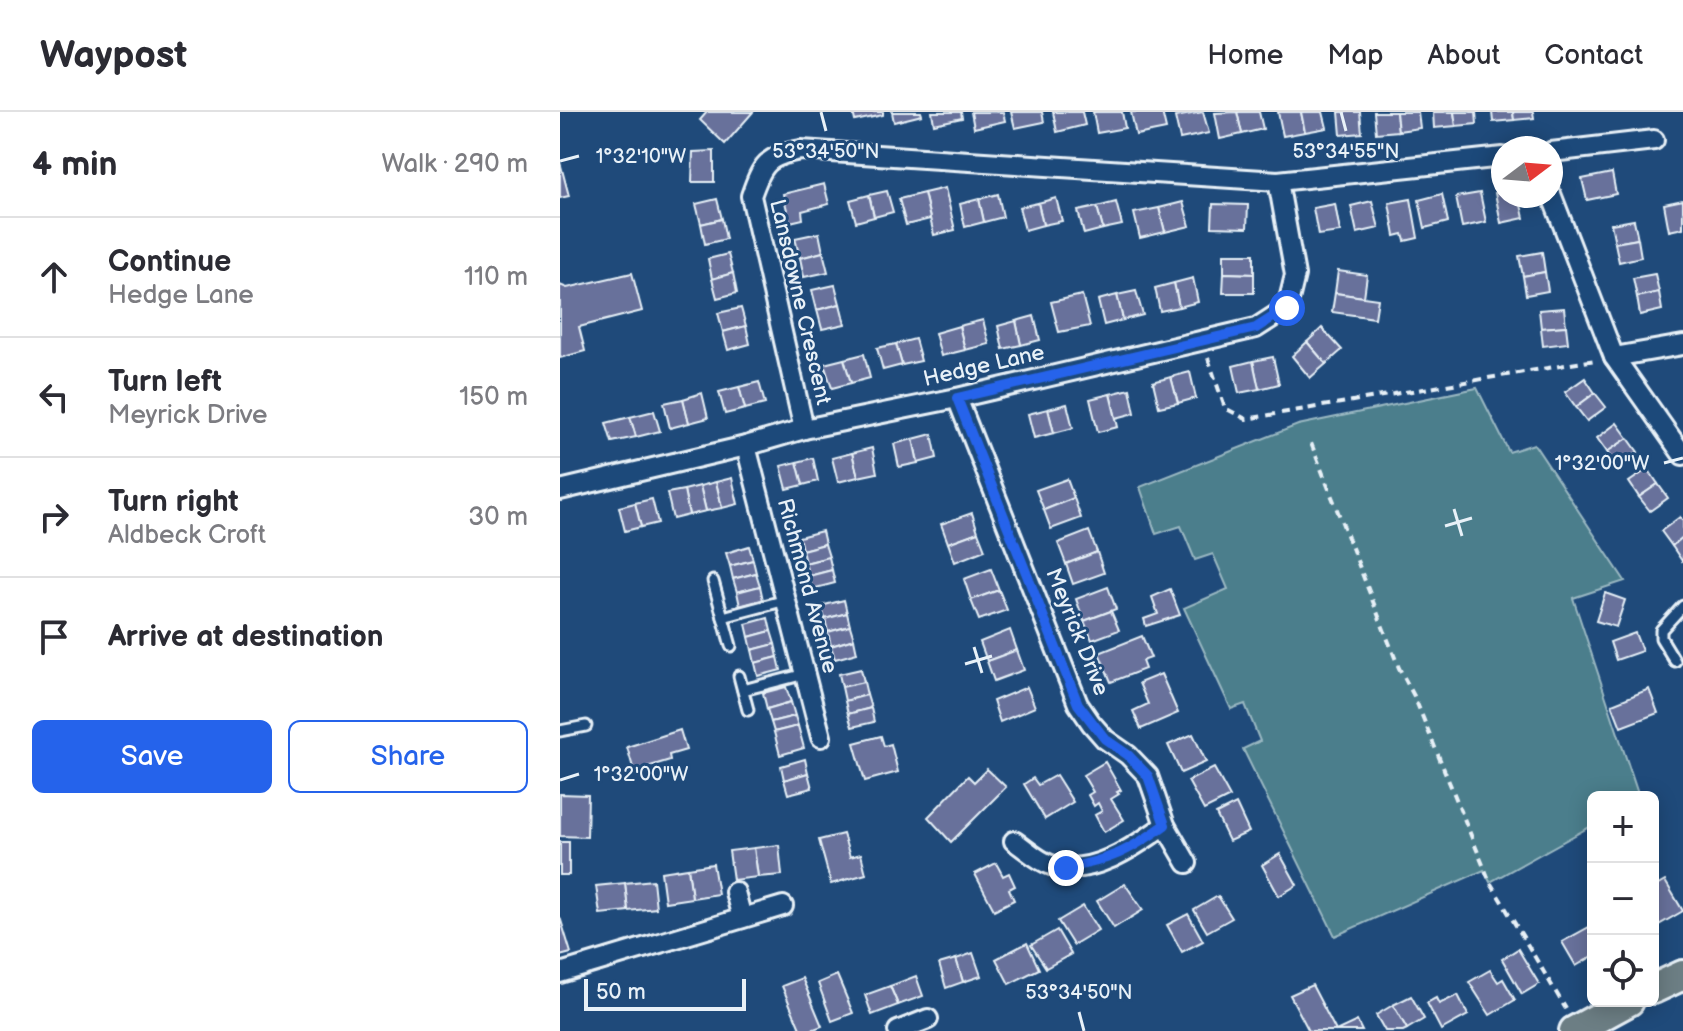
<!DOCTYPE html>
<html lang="en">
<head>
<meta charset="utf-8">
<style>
  body { margin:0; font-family:"Balsamiq Sans",sans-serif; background:#f2f2f3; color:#2b2b33 }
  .controls { position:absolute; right:24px; bottom:24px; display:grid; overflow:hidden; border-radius:12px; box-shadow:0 4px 20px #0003 }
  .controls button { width:72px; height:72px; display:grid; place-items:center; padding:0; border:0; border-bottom:2px solid #e1e1e2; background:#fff; color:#2b2b33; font:40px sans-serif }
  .compass { position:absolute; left:931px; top:24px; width:72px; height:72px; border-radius:50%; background:#fff; box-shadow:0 4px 20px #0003; rotate:74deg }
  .scale { position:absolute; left:24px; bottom:20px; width:162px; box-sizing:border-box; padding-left:8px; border:4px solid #e8f1f8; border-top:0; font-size:22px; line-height:28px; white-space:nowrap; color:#e8f1f8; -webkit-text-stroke:6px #1f4a7a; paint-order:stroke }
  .stop { position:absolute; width:24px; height:24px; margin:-18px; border:6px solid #2563eb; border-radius:50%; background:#fff }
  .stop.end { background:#2563eb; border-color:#fff; box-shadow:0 2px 8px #0008 }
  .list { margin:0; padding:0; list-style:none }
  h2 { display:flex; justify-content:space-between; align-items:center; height:104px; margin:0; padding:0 32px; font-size:34px }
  h2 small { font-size:26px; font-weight:400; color:#7c7c81 }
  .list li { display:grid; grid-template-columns:52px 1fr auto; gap:24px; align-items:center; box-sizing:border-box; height:120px; padding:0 32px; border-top:2px solid #e1e1e2 }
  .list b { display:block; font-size:30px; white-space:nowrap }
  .list p { margin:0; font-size:26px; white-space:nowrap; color:#7c7c81 }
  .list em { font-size:26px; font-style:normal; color:#7c7c81 }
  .actions { display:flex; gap:16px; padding:24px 32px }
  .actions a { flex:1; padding:18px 0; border:2px solid #2563eb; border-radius:12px; text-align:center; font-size:28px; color:#2563eb }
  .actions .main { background:#2563eb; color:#fff }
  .icon { flex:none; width:44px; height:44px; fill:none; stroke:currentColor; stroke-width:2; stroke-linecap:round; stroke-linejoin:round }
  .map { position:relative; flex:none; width:1123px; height:919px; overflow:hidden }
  header { display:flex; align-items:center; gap:48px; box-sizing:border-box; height:112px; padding:0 40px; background:#fff; border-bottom:2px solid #e1e1e2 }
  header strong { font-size:38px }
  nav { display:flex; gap:44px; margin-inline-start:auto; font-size:28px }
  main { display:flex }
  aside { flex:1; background:#fff }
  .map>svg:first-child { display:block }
  .green { fill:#4b7e8c; stroke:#9ab8c2; stroke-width:2 }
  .building { fill:#67719b; stroke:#e8f1f8; stroke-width:2 }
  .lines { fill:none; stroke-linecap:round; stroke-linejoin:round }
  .service-casing { stroke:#e8f1f8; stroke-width:15 }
  .minor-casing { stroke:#e8f1f8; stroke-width:24 }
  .trunk-casing { stroke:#e8f1f8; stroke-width:34 }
  .path { stroke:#e8f1f8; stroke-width:4; stroke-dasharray:8 6; stroke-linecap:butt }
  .service { stroke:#1f4a7a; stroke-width:9 }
  .minor { stroke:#1f4a7a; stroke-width:18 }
  .trunk { stroke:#6c7e84; stroke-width:28 }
  .route { stroke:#2563eb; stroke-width:10 }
  .ticks { fill:none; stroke:#e8f1f8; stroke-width:3 }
  .labels { text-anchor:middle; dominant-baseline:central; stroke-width:6; stroke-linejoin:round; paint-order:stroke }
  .street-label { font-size:22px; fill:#e8f1f8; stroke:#1f4a7a }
  .ticks-label { font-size:20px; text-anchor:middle; fill:#e8f1f8; stroke:#1f4a7a; stroke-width:6; stroke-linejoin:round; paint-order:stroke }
</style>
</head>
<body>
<header>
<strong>Waypost</strong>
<nav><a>Home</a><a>Map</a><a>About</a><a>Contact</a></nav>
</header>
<main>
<aside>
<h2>4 min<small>Walk · 290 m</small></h2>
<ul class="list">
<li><svg class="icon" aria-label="ahead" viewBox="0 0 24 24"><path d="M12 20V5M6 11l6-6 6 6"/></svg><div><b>Continue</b><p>Hedge Lane</p></div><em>110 m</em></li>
<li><svg class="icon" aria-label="left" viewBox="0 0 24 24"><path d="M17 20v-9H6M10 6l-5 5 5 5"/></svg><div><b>Turn left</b><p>Meyrick Drive</p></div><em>150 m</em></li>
<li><svg class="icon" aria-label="right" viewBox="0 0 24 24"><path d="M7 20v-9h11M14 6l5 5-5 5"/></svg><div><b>Turn right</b><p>Aldbeck Croft</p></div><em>30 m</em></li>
<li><svg class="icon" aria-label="arrive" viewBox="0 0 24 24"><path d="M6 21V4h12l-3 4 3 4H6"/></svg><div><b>Arrive at destination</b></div></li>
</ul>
<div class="actions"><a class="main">Save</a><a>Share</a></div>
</aside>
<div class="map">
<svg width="1123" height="919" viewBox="0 0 1123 919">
  <rect width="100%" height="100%" fill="#1f4a7a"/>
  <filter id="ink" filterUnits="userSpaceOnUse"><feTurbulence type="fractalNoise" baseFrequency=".0125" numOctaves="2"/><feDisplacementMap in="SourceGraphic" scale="16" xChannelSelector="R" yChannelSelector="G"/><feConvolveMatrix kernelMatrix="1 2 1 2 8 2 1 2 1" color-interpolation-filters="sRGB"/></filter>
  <g filter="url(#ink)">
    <!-- green -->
    <polygon class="green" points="917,276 949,340 974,332 1065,469 1013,486 1079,685 1033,685 1033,713 930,770 924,758 775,824 683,637 700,629 685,592 671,597 624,496 668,477 653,442 635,448 621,414 596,422 580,375 738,313"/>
    <!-- building -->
    <g class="building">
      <polygon points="147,0 193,0 165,32 140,8"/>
      <polygon points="293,0 323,0 323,3 295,9"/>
      <polygon points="332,0 361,0 362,3 334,10"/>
      <polygon points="372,0 401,0 402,6 374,12"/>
      <polygon points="411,0 443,0 445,9 414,16"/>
      <polygon points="451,0 482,0 484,10 455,16"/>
      <polygon points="493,0 522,0 525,13 497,20"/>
      <polygon points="533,0 562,0 565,16 537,21"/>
      <polygon points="571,0 602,0 606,17 576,23"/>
      <polygon points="643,0 649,21 620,27 615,5"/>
      <polygon points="677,0 699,0 703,17 682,22"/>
      <polygon points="677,0 682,22 660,27 655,1"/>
      <polygon points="718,0 741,0 745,20 723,24"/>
      <polygon points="741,0 763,0 767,16 745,20"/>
      <polygon points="779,0 800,0 802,21 781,23"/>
      <polygon points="814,0 836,0 838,19 816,21"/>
      <polygon points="836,0 858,0 860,16 838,19"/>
      <polygon points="873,0 894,0 896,14 874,16"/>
      <polygon points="894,0 916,0 917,12 896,14"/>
      <polygon points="932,0 953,0 954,8 933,10"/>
      <polygon points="953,0 973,0 974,6 954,8"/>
      <polygon points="154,39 154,70 132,70 133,40"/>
      <polygon points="0,50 9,84 0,86"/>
      <polygon points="1052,61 1056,82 1027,88 1022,67"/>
      <polygon points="264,72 269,92 242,99 243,107 230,110 223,82"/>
      <polygon points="385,76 395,118 374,123 364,81"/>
      <polygon points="327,79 333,100 314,105 309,83"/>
      <polygon points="943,79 943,84 959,84 964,106 941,111 935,81"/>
      <polygon points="364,81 370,107 346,113 339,87"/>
      <polygon points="920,81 926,110 902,115 896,85"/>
      <polygon points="438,82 443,105 424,110 419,87"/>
      <polygon points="882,82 888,110 865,116 859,88"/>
      <polygon points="309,83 314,105 296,110 290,88"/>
      <polygon points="496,86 502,109 483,113 478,91"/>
      <polygon points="157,87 162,107 141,112 136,92"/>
      <polygon points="419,87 424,110 405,115 400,92"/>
      <polygon points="851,87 858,126 845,129 843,122 835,124 829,91"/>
      <polygon points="1123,88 1123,116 1109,119 1104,92"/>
      <polygon points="812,89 819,116 797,121 791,94"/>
      <polygon points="556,90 562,113 543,117 537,95"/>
      <polygon points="623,90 630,114 605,120 599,96"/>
      <polygon points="478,91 483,113 465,118 459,95"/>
      <polygon points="653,92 688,93 687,116 652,115"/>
      <polygon points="775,92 780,120 758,123 753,96"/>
      <polygon points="537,95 543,117 524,122 518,99"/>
      <polygon points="599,96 605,120 580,126 574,101"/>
      <polygon points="162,107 166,127 145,132 141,112"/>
      <polygon points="1074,108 1078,127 1055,131 1051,112"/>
      <polygon points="259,121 263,140 240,146 235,126"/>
      <polygon points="1078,127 1081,145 1059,150 1055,131"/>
      <polygon points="263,140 268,160 244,165 240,146"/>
      <polygon points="982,140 985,160 963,164 959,144"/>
      <polygon points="168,142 173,161 152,167 148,147"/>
      <polygon points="664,142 694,142 694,162 664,161"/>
      <polygon points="778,159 807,163 804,185 775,181"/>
      <polygon points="985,160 988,179 966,183 963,164"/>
      <polygon points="72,161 82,199 19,215 25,239 0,246 0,173 7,176"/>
      <polygon points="173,161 177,181 157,186 152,167"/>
      <polygon points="664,161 694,162 694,181 663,181"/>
      <polygon points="1095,162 1099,180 1077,185 1073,166"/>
      <polygon points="633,166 638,190 619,195 614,171"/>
      <polygon points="614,171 619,195 600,199 595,176"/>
      <polygon points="275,173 280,192 257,198 252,178"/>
      <polygon points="576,179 583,203 563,208 557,183"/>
      <polygon points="1099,180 1102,198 1080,203 1077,185"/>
      <polygon points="775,181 818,187 815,206 772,200"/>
      <polygon points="522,183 530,214 499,220 491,190"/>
      <polygon points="557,183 563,208 544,213 538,188"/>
      <polygon points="280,192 285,212 262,217 257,198"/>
      <polygon points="181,196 186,214 163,220 158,201"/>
      <polygon points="1004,196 1006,214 981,216 979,198"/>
      <polygon points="474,204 480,228 461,233 456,209"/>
      <polygon points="423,208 429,232 405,238 399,214"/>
      <polygon points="456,209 461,233 443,237 438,214"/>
      <polygon points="186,214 190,232 168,238 163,220"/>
      <polygon points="399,214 405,238 381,244 375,221"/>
      <polygon points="1006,214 1008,231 983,234 981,216"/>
      <polygon points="762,216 782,238 766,252 747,230"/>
      <polygon points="355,227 361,249 342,253 336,232"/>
      <polygon points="747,230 766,252 750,266 732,244"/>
      <polygon points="336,232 342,253 323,258 317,236"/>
      <polygon points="304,242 310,266 291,271 284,247"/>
      <polygon points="713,245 719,272 699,277 693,249"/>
      <polygon points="284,247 291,271 272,276 264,252"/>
      <polygon points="693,249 699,277 679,281 673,254"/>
      <polygon points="630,260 636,286 618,291 611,265"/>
      <polygon points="611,265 618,291 599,295 593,270"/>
      <polygon points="1025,266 1035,281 1016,295 1005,280"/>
      <polygon points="199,270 205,292 185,297 179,275"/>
      <polygon points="179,275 185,297 165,302 159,280"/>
      <polygon points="570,277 575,301 556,306 550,282"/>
      <polygon points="142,281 148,306 129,311 123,287"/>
      <polygon points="1035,281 1046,295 1027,309 1016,295"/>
      <polygon points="550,282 558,315 538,320 530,287"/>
      <polygon points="123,287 129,311 110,316 104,291"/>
      <polygon points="507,292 513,316 494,321 488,297"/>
      <polygon points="488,297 494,321 474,326 468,302"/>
      <polygon points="94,299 100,319 76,325 70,305"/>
      <polygon points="70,305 76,325 52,330 46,311"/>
      <polygon points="1057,311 1068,326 1047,340 1037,326"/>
      <polygon points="372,322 377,346 358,351 353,327"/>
      <polygon points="1068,326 1078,340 1057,354 1047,340"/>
      <polygon points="353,327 358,351 339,355 334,332"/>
      <polygon points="312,336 317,361 298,365 292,341"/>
      <polygon points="292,341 298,365 278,370 272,346"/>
      <polygon points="253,346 258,369 243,373 237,350"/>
      <polygon points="237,350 243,373 227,377 221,354"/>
      <polygon points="1088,357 1098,372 1079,385 1069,370"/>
      <polygon points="172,366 178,392 162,396 156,370"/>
      <polygon points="507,367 514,386 484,398 476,378"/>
      <polygon points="156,370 162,396 146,399 140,374"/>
      <polygon points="1098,372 1108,386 1090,399 1079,385"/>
      <polygon points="140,374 146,399 129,403 124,378"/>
      <polygon points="124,378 129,403 113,407 107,381"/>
      <polygon points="514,386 521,406 491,417 484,398"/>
      <polygon points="92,387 98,411 81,415 75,391"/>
      <polygon points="75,391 81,415 65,419 59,395"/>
      <polygon points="412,401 418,420 388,431 381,412"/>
      <polygon points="1120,405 1123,409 1123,425 1112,434 1101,419"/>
      <polygon points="262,419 265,432 242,438 239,425"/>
      <polygon points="529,419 537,440 506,452 498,431"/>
      <polygon points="418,420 425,438 395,450 388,431"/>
      <polygon points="1123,425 1123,448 1122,449 1112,434"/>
      <polygon points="265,432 269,445 245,451 242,438"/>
      <polygon points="189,434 193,448 170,454 166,441"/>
      <polygon points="537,440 544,461 513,472 506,452"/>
      <polygon points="269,445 272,458 249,464 245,451"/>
      <polygon points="193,448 196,461 173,467 170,454"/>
      <polygon points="431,457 439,478 411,488 404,467"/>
      <polygon points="272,458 275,471 252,477 249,464"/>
      <polygon points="196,461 200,474 177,480 173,467"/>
      <polygon points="200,474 203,488 180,494 177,480"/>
      <polygon points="548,475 556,497 524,509 516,487"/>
      <polygon points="610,477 620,503 586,514 584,507 598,502 592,485"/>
      <polygon points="439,478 447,498 419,508 411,488"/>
      <polygon points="1045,481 1065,488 1056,515 1036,509"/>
      <polygon points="284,488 287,501 265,507 261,494"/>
      <polygon points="551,499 559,518 532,528 524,509"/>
      <polygon points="287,501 290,514 268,520 265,507"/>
      <polygon points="208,506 211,519 189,525 186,512"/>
      <polygon points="290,514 294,527 271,534 268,520"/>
      <polygon points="450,518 457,538 427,549 420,530"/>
      <polygon points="211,519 215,532 192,538 189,525"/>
      <polygon points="1075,521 1082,539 1056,548 1050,530"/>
      <polygon points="582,524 591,546 582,549 585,557 551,570 539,541"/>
      <polygon points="294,527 297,541 275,547 271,534"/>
      <polygon points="215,532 218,545 195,551 192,538"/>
      <polygon points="457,538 464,558 434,569 427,549"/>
      <polygon points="218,545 221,558 198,564 195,551"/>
      <polygon points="301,557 304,570 282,575 279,562"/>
      <polygon points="601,562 618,601 581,617 573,599 588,592 579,571"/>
      <polygon points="304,570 307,583 285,589 282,575"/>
      <polygon points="226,575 231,590 207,597 203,581"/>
      <polygon points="467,575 475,595 440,610 433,589"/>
      <polygon points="1089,577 1098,601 1061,615 1052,592"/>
      <polygon points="307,583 311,596 288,602 285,589"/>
      <polygon points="231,590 235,604 211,610 207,597"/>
      <polygon points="311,596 314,610 292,615 288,602"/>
      <polygon points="235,604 238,614 214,620 211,610"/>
      <polygon points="238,614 244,636 220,643 214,620"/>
      <polygon points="120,618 126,638 109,643 110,648 74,659 67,635"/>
      <polygon points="633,622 646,650 621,661 608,633"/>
      <polygon points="321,624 324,634 331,632 338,660 305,669 294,631"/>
      <polygon points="245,647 248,661 224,668 221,654"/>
      <polygon points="545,650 561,678 557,680 559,682 551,687 564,708 544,720 535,703 542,699 538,691 534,694 528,683 533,680 523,663"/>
      <polygon points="654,656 670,685 644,698 628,669"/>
      <polygon points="427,657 446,675 391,730 368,705 408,664 414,670"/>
      <polygon points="248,661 252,676 228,682 224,668"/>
      <polygon points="496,663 513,690 485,707 464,672 473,666 478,673"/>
      <polygon points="0,682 28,683 27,725 0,724"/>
      <polygon points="676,692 689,720 669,729 656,702"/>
      <polygon points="283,722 290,745 301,742 306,762 271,772 259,728"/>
      <rect x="0" y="730" width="9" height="33"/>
      <polygon points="219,733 222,763 198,765 194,736"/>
      <polygon points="194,736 198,765 173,768 169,739"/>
      <polygon points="720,742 737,773 719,784 702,753"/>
      <polygon points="436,751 443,764 449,761 455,774 449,777 454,788 434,798 415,762"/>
      <polygon points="153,752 158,782 132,786 128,756"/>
      <polygon points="128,756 132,786 105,790 101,760"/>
      <polygon points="93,768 96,796 68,799 65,771"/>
      <polygon points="1105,769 1123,799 1095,815 1093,811 1093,776"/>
      <polygon points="65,771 68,799 40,802 36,774"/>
      <polygon points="565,772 583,798 554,816 537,789"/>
      <polygon points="658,784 672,806 647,820 634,798"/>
      <polygon points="523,794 538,818 513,833 498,809"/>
      <polygon points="628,802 643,829 622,840 607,813"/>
      <polygon points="0,805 11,841 0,844"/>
      <polygon points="1029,815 1033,822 1033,844 1016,854 1002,830"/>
      <polygon points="497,818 511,842 486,856 471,833"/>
      <polygon points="467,831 479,857 449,872 436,847"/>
      <polygon points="958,837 979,872 962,882 942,847"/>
      <polygon points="413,841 421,864 403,870 396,847"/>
      <polygon points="396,847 403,870 386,876 379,852"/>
      <polygon points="930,858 938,870 943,867 955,888 930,903 909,870"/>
      <polygon points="277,863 293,901 272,909 258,871"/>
      <polygon points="356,864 363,884 338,893 330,874"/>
      <polygon points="242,866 262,914 249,919 241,919 222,874"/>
      <polygon points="752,873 776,919 797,909 802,919 749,919 730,883"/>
      <polygon points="330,874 338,893 312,903 305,883"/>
      <polygon points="898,883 908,903 881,918 867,891 876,886 879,892"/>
      <polygon points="851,884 864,907 847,917 833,893"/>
      <polygon points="833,893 847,917 843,919 825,919 816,903"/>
    </g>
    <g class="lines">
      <!-- service casing -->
      <g class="service-casing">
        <g id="service">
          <polyline points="153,469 171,534"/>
          <polyline points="163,505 226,488"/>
          <polyline points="1115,549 1101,526 1101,518 1123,494"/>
          <polyline points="179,564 188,598"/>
          <polyline points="183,578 245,562"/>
          <polyline points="0,619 26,614"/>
        </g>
      </g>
      <!-- minor casing -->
      <g class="minor-casing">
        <g id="minor">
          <polyline points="991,40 1094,28"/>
          <polyline points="991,82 1054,245 1123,343"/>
          <polyline points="1054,245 1123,233"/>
          <polyline points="397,286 518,592 531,611 545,627 568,643 588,664 605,713 627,751"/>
          <path d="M 244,317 L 191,84 C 202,52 207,44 241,38 L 718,69 L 943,45"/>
          <polyline points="186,334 261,625"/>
          <polyline points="0,378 186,334 244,317 397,286 696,216 727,196 735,163 718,69"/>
          <path d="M 454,729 C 466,737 478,749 491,753 C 530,766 576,734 605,713"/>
          <polyline points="175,780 182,806"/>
          <polyline points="0,861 223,794"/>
          <polyline points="338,919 368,907"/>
        </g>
      </g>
      <!-- trunk casing -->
      <g class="trunk-casing">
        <g id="trunk">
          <polyline points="1093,877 1123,863"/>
          <polyline points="1014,919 1069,889"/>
        </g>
      </g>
      <!-- path -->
      <g class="path">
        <polyline points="648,246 665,296 686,307 1035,248"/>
        <polyline points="751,331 839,556 854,584 930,770 1006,897"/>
      </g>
      <!-- service -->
      <use href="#service" class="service"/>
      <!-- minor -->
      <use href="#minor" class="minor"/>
      <!-- trunk -->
      <use href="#trunk" class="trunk"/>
    </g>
  </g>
  <g class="lines" filter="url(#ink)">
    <!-- route -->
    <path class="route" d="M 506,756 C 551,748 569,739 605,713 L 588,664 L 568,643 L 545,627 L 518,592 L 397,286 L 696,216 L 727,196"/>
  </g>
  <!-- ticks -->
  <path class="ticks" d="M 261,0 L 266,19M 781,0 L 786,19M 0,49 L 19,44M 1104,351 L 1123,346M 894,397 L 902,424M 885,414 L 912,406M 414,535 L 422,561M 405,552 L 432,544M 0,668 L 19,662M 519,900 L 524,919"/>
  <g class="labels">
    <!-- street labels -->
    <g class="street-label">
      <text transform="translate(240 190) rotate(77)">Lansdowne Crescent</text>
      <text transform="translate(424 254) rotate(-13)">Hedge Lane</text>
      <text transform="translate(247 474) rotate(75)">Richmond Avenue</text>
      <text transform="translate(517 520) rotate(68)">Meyrick Drive</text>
    </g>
  </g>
  <g class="ticks-label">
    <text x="266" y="46">53°34'50"N</text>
    <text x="786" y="46">53°34'55"N</text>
    <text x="81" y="51">1°32'10"W</text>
    <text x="1042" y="358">1°32'00"W</text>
    <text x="81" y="669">1°32'00"W</text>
    <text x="519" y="887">53°34'50"N</text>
  </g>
</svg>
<div class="controls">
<button>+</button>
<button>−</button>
<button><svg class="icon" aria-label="locate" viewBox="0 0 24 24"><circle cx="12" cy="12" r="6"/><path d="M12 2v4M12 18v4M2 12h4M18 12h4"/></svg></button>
</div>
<svg class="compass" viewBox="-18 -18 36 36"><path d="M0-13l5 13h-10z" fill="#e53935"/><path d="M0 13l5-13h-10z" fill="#7c7c81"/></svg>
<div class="scale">50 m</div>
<div class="stop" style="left:727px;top:196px"></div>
<div class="stop end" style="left:506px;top:756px"></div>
</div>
</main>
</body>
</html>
